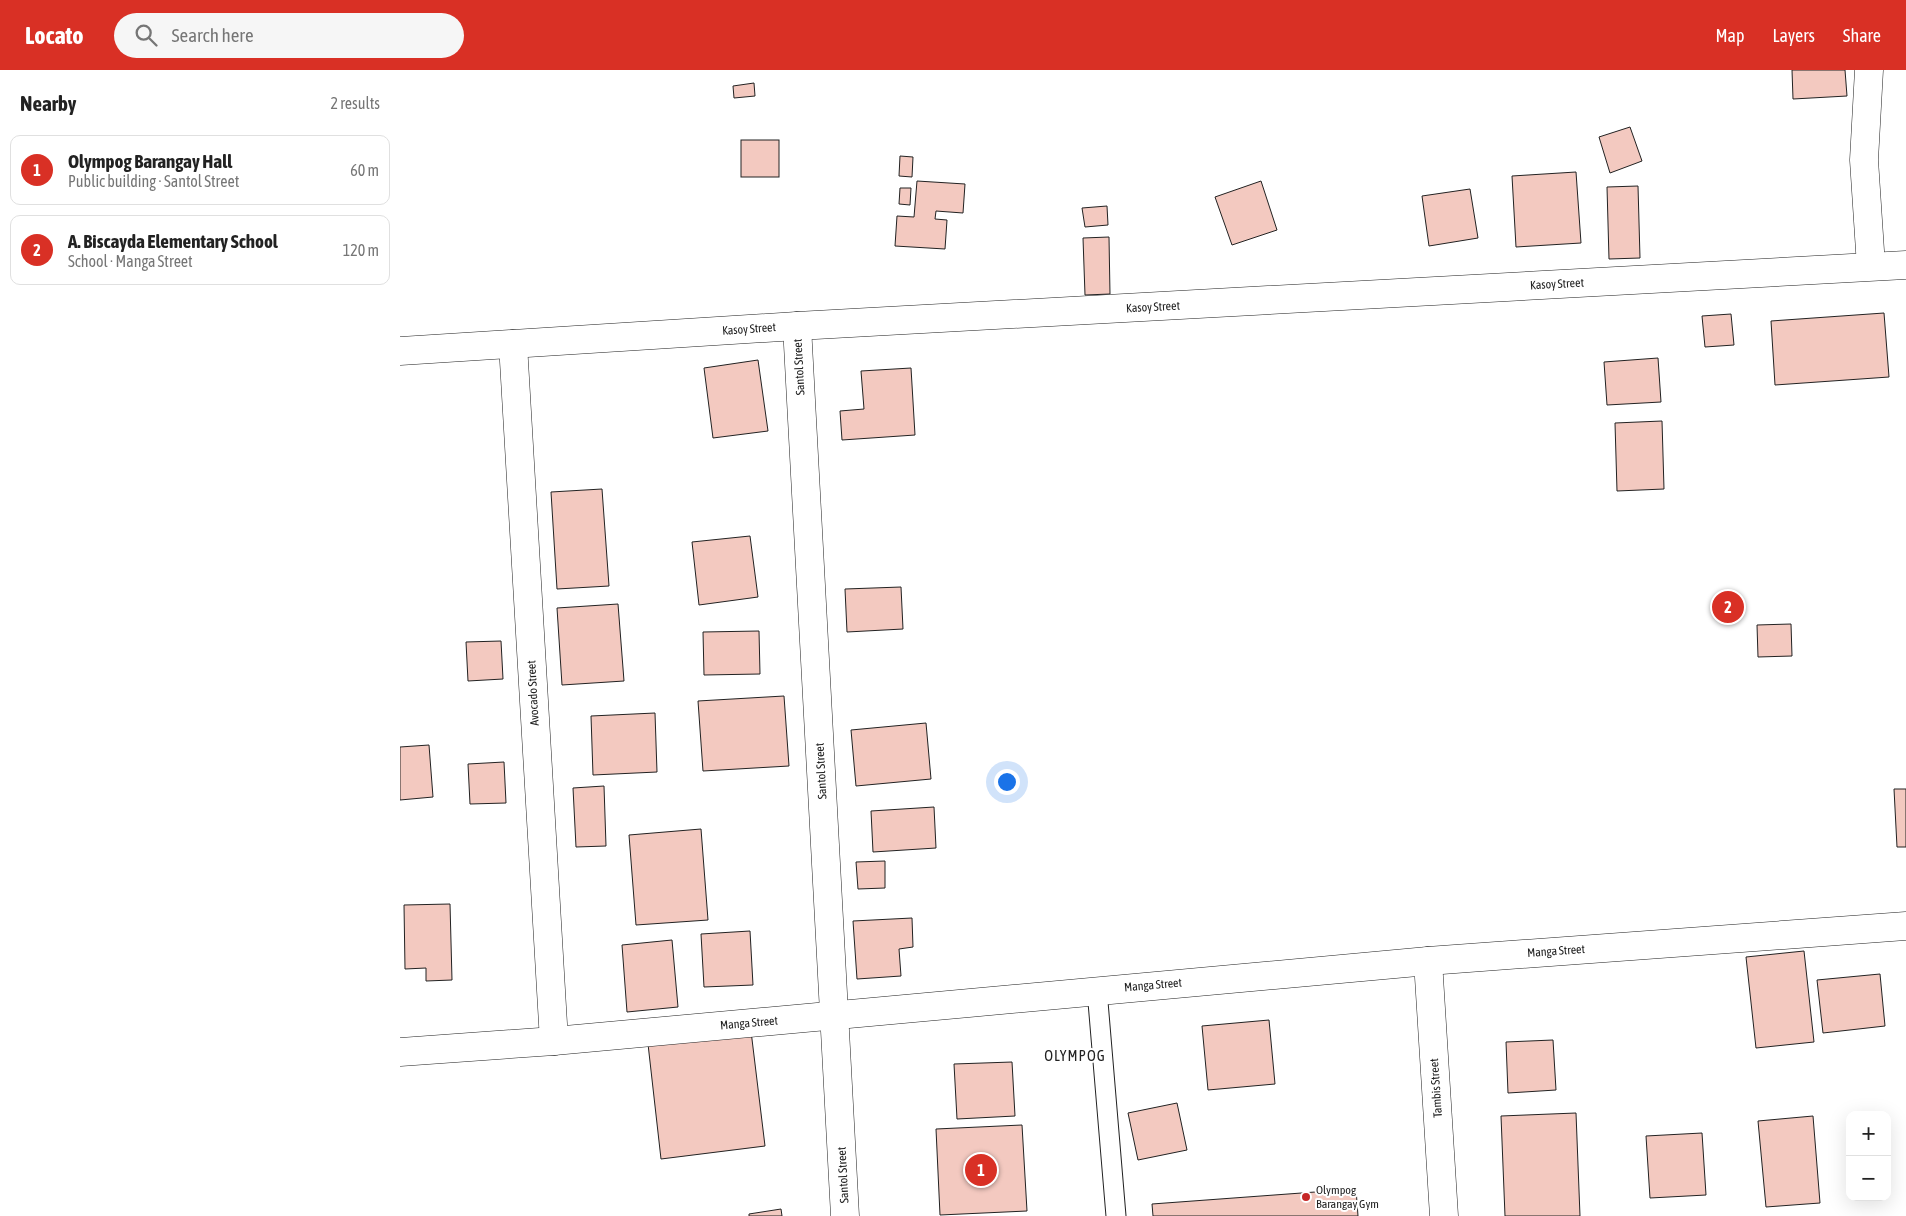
<!DOCTYPE html>
<html lang="en">
<head>
<meta charset="utf-8">
<style>
  body { margin:0; font-family:"Asap Condensed",sans-serif; background:#f6f6f6; color:#222 }
  .controls { position:absolute; right:15px; bottom:15px; display:grid; overflow:hidden; border-radius:10px; box-shadow:0 5px 20px #0002 }
  .controls button { width:45px; height:45px; display:grid; place-items:center; padding:0; border:0; border-bottom:1px solid #e0e0e0; background:#fff; color:#222; font:25px sans-serif }
  .you { position:absolute; left:606px; top:711px; width:18px; height:18px; margin:-12px; border:4px solid #fff; border-radius:50%; background:#1a73e8; box-shadow:0 0 0 8px #1a73e833 }
  .badge { display:grid; place-items:center; width:32px; height:32px; border-radius:50%; background:#d93025; color:#fff; font-size:16px; font-weight:700 }
  .pin { position:absolute; translate:-50% -50%; border:2px solid #fff; box-shadow:0 1px 5px #0006 }
  .list { margin:0; padding:0; list-style:none }
  h2 { display:flex; justify-content:space-between; align-items:center; height:65px; margin:0; padding:0 20px; font-size:21px }
  h2 small { font-size:16px; font-weight:400; color:#767676 }
  .list li { display:grid; grid-template-columns:32px 1fr auto; gap:15px; align-items:center; box-sizing:border-box; height:70px; margin:0 10px 10px; padding:0 10px; border:1px solid #e0e0e0; border-radius:10px }
  .list b { display:block; font-size:19px; white-space:nowrap }
  .list p { margin:0; font-size:16px; white-space:nowrap; color:#767676 }
  .list em { font-size:16px; font-style:normal; color:#767676 }
  .icon { flex:none; width:28px; height:28px; fill:none; stroke:currentColor; stroke-width:2; stroke-linecap:round; stroke-linejoin:round }
  .map { position:relative; flex:none; width:1506px; height:1146px; overflow:hidden }
  header { display:flex; align-items:center; gap:30px; box-sizing:border-box; height:70px; padding:0 25px; background:#d93025; color:#fff }
  header strong { font-size:24px }
  nav { display:flex; gap:28px; margin-inline-start:auto; font-size:18px }
  .search { width:350px; height:45px; background:#f6f6f6; display:flex; align-items:center; gap:12px; box-sizing:border-box; padding:0 18px; border-radius:28px; color:#767676; font-size:19px }
  main { display:flex }
  aside { flex:1; background:#fff }
  .map>svg:first-child { display:block }
  .building { fill:#f3c9c0; stroke:#222 }
  .lines { fill:none; stroke-linecap:round; stroke-linejoin:round }
  .service-casing { stroke:#222; stroke-width:21 }
  .minor-casing { stroke:#222; stroke-width:29 }
  .tertiary-casing { stroke:#222; stroke-width:29 }
  .service { stroke:#fff; stroke-width:19 }
  .minor { stroke:#fff; stroke-width:28 }
  .tertiary { stroke:#fff; stroke-width:28 }
  .poi-dot { fill:#c62828; stroke:#fff; stroke-width:2 }
  .labels { text-anchor:middle; dominant-baseline:central; stroke-width:4; stroke-linejoin:round; paint-order:stroke }
  .street-label { font-size:12px; fill:#222; stroke:#fff }
  .poi-label { font-size:12px; fill:#222; stroke:#fff; text-anchor:start }
  .quarter-label { font-size:15px; letter-spacing:1px; fill:#222; stroke:#fff }
</style>
</head>
<body>
<header>
<strong>Locato</strong>
<div class="search"><svg class="icon" aria-label="search" viewBox="0 0 24 24"><circle cx="10" cy="10" r="6"/><path d="M15 15l6 6"/></svg>Search here</div>
<nav><a>Map</a><a>Layers</a><a>Share</a></nav>
</header>
<main>
<aside>
<h2>Nearby<small>2 results</small></h2>
<ul class="list">
<li><span class="badge">1</span><div><b>Olympog Barangay Hall</b><p>Public building · Santol Street</p></div><em>60 m</em></li>
<li><span class="badge">2</span><div><b>A. Biscayda Elementary School</b><p>School · Manga Street</p></div><em>120 m</em></li>
</ul>
</aside>
<div class="map">
<svg width="1506" height="1146" viewBox="0 0 1506 1146">
  <rect width="100%" height="100%" fill="#fff"/>
  <!-- building -->
  <g class="building">
    <polygon points="1392,0 1445,0 1447,26 1393,29"/>
    <polygon points="354,13 355,26 334,28 333,16"/>
    <polygon points="1230,57 1242,91 1210,103 1199,67"/>
    <rect x="341" y="70" width="38" height="37"/>
    <polygon points="500,86 513,87 512,107 499,106"/>
    <polygon points="1176,102 1181,173 1116,177 1112,106"/>
    <polygon points="517,111 565,114 563,143 536,141 535,149 547,150 545,179 495,176 497,146 514,147"/>
    <polygon points="861,111 877,160 832,175 815,127"/>
    <polygon points="1238,116 1240,188 1209,189 1207,117"/>
    <polygon points="500,118 511,118 510,135 499,134"/>
    <polygon points="1070,119 1078,168 1029,176 1022,126"/>
    <polygon points="707,136 708,155 685,157 682,138"/>
    <polygon points="709,167 710,224 685,225 683,168"/>
    <polygon points="1484,243 1489,307 1375,315 1371,251"/>
    <polygon points="1331,244 1334,275 1305,277 1302,246"/>
    <polygon points="1258,288 1261,332 1207,335 1204,292"/>
    <polygon points="358,290 368,361 313,368 304,298"/>
    <polygon points="511,298 515,365 442,370 440,341 464,339 461,301"/>
    <polygon points="1262,351 1264,419 1217,421 1215,353"/>
    <polygon points="202,419 209,516 157,519 151,422"/>
    <polygon points="350,466 358,527 299,535 292,472"/>
    <polygon points="501,517 503,559 447,562 445,519"/>
    <polygon points="218,534 224,611 162,615 157,538"/>
    <polygon points="1391,554 1392,586 1358,587 1357,555"/>
    <polygon points="359,561 360,604 304,605 303,562"/>
    <polygon points="101,571 103,609 68,611 66,572"/>
    <polygon points="384,626 389,696 303,701 298,631"/>
    <polygon points="255,643 257,702 193,705 191,646"/>
    <polygon points="526,653 531,709 456,716 451,660"/>
    <polygon points="29,675 33,727 0,730 0,677"/>
    <polygon points="104,692 106,733 70,734 68,694"/>
    <polygon points="204,716 206,776 176,777 173,718"/>
    <polygon points="1494,719 1506,719 1506,777 1497,777"/>
    <polygon points="534,737 536,778 473,782 471,741"/>
    <polygon points="301,759 308,850 236,855 229,765"/>
    <polygon points="485,791 485,818 458,819 456,792"/>
    <polygon points="50,834 52,910 26,911 26,898 5,899 4,835"/>
    <polygon points="512,848 513,877 499,879 501,906 457,909 453,851"/>
    <polygon points="350,861 353,915 304,917 301,864"/>
    <polygon points="272,870 278,937 227,942 222,875"/>
    <polygon points="1404,881 1414,972 1356,978 1346,887"/>
    <polygon points="1480,904 1485,956 1423,963 1417,910"/>
    <polygon points="869,950 875,1014 808,1020 802,956"/>
    <polygon points="351,961 365,1076 261,1089 248,974"/>
    <polygon points="1153,970 1156,1020 1108,1023 1106,972"/>
    <polygon points="612,992 615,1046 557,1049 554,994"/>
    <polygon points="777,1033 787,1080 738,1090 728,1043"/>
    <polygon points="1176,1043 1180,1146 1105,1146 1101,1046"/>
    <polygon points="1413,1046 1420,1133 1366,1137 1358,1051"/>
    <polygon points="622,1055 627,1141 540,1145 536,1059"/>
    <polygon points="1302,1063 1306,1125 1250,1128 1246,1066"/>
    <polygon points="956,1119 958,1146 753,1146 752,1134"/>
    <polygon points="381,1139 382,1146 349,1146 349,1144"/>
  </g>
  <g class="lines">
    <!-- service casing -->
    <g class="service-casing">
      <polyline id="service" points="697,920 716,1146"/>
    </g>
    <!-- minor casing -->
    <g class="minor-casing">
      <g id="minor">
        <polyline points="1469,0 1464,90 1471,196"/>
        <polyline points="397,256 445,1146"/>
        <polyline points="113,274 154,971"/>
        <polyline points="1028,891 1044,1146"/>
        <polyline points="0,982 154,971 1028,891 1506,856"/>
      </g>
    </g>
    <!-- tertiary casing -->
    <g class="tertiary-casing">
      <polyline id="tertiary" points="0,281 397,256 1506,195"/>
    </g>
    <!-- service -->
    <use href="#service" class="service"/>
    <!-- minor -->
    <use href="#minor" class="minor"/>
    <!-- tertiary -->
    <use href="#tertiary" class="tertiary"/>
  </g>
  <!-- markers -->
  <circle class="poi-dot" cx="906" cy="1127" r="5"/>
  <g class="labels">
    <!-- street labels -->
    <g class="street-label">
      <text transform="translate(1157 214) rotate(-3)">Kasoy Street</text>
      <text transform="translate(753 237) rotate(-3)">Kasoy Street</text>
      <text transform="translate(349 259) rotate(-4)">Kasoy Street</text>
      <text transform="translate(399 297) rotate(-93)">Santol Street</text>
      <text transform="translate(133 623) rotate(-93)">Avocado Street</text>
      <text transform="translate(421 701) rotate(-93)">Santol Street</text>
      <text transform="translate(1156 881) rotate(-4)">Manga Street</text>
      <text transform="translate(753 915) rotate(-5)">Manga Street</text>
      <text transform="translate(349 953) rotate(-5)">Manga Street</text>
      <text transform="translate(1036 1018) rotate(-94)">Tambis Street</text>
      <text transform="translate(443 1105) rotate(-93)">Santol Street</text>
    </g>
    <!-- poi labels -->
    <g class="poi-label">
      <text x="916" y="1120">Olympog<tspan x="916" dy="14">Barangay Gym</tspan></text>
    </g>
    <!-- quarter labels -->
    <g class="quarter-label">
      <text x="675" y="985">OLYMPOG</text>
    </g>
  </g>
</svg>
<div class="controls">
<button>+</button>
<button>−</button>
</div>
<div class="you"></div>
<div class="pin badge" style="left:581px;top:1100px">1</div>
<div class="pin badge" style="left:1328px;top:537px">2</div>
</div>
</main>
</body>
</html>
